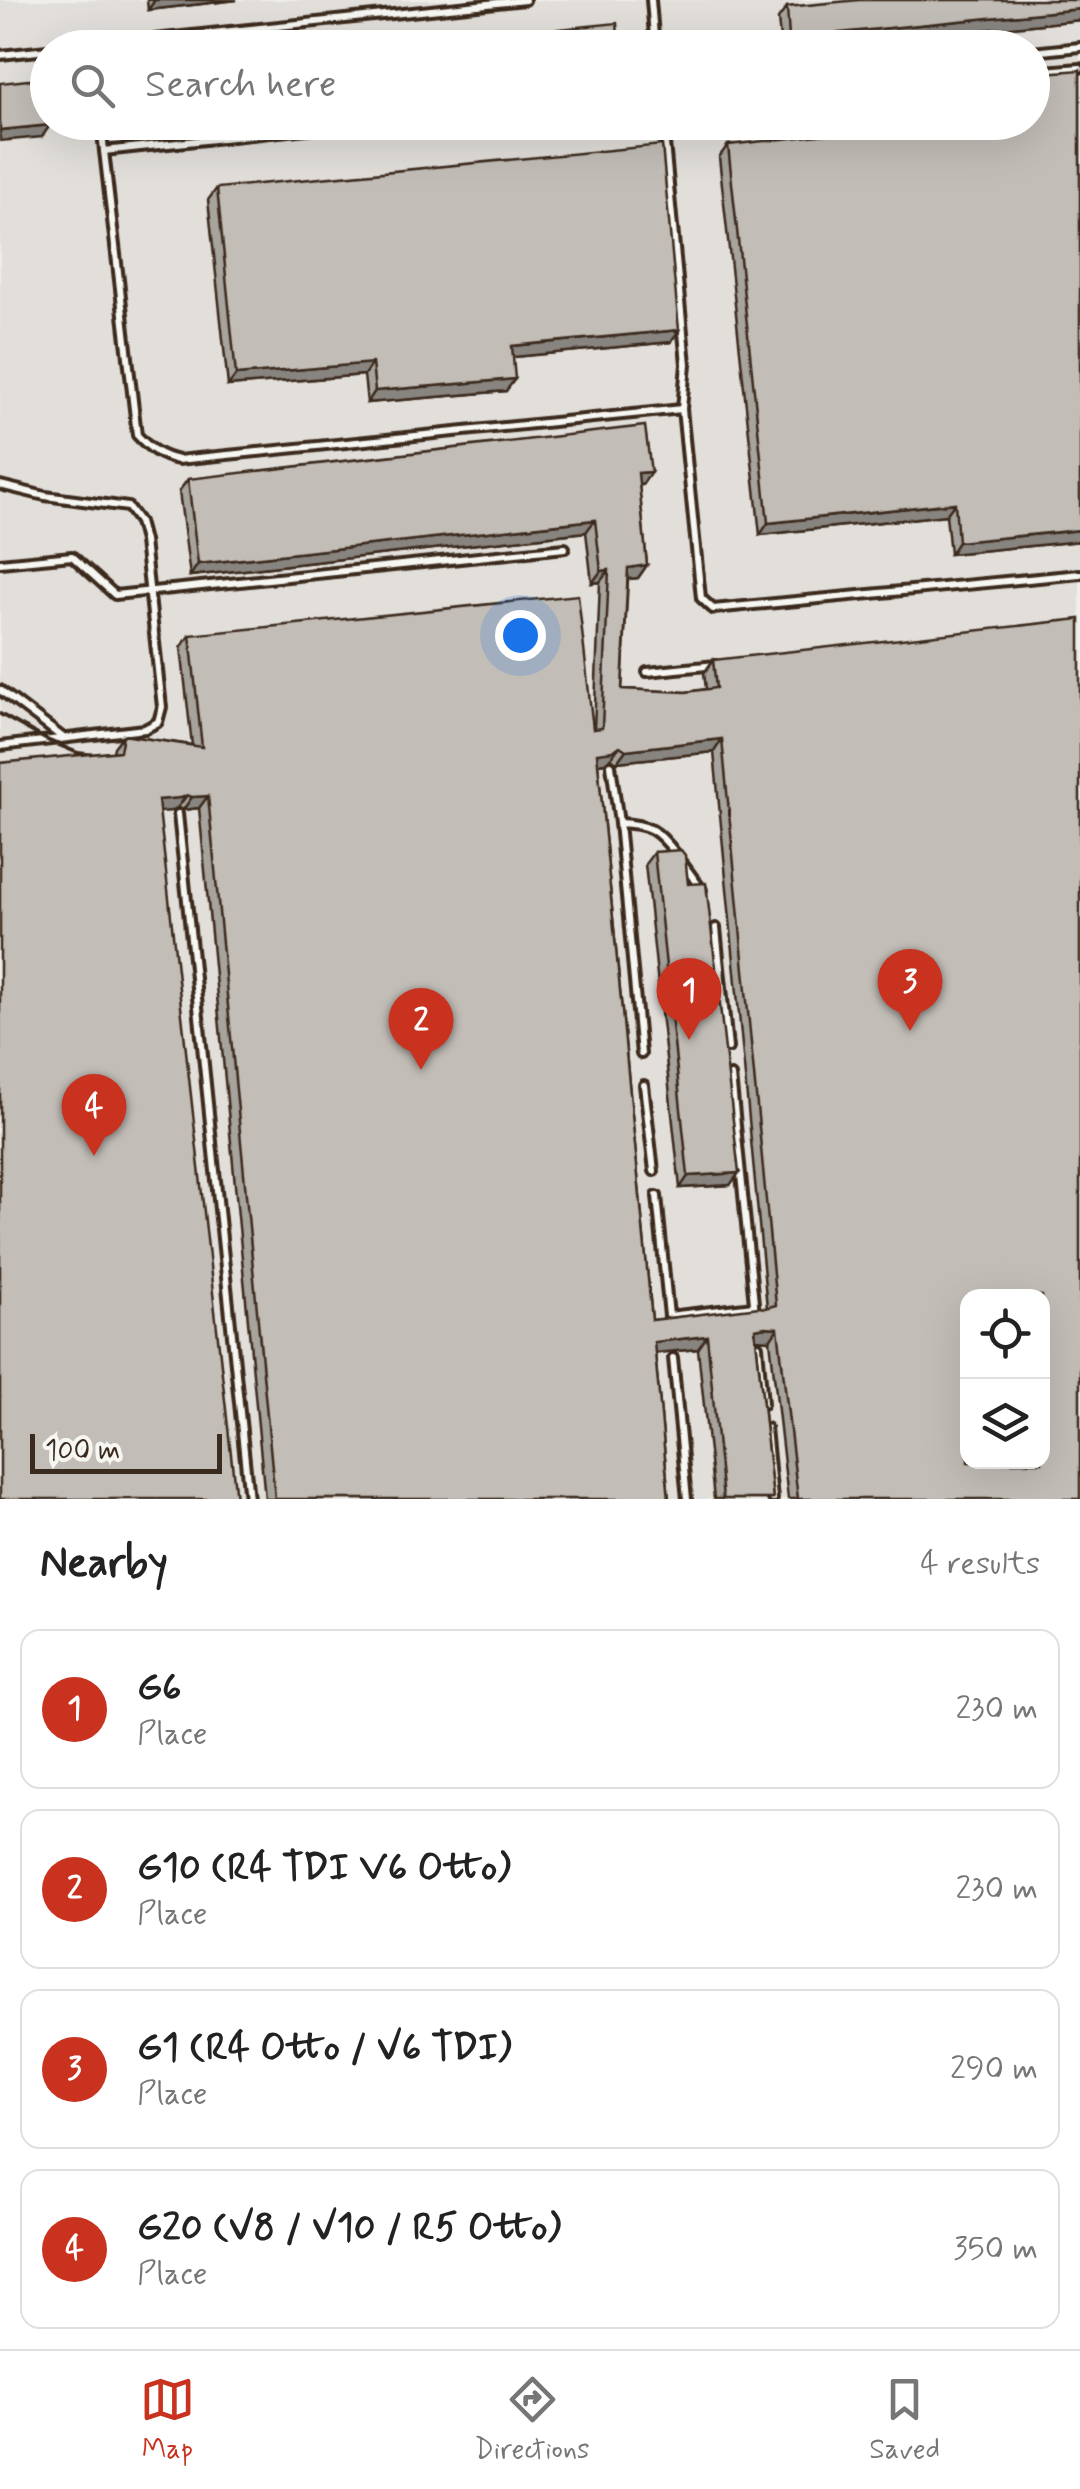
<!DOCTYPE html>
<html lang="en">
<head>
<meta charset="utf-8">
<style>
  body { margin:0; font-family:Mynerve,sans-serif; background:#f6f6f6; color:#222 }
  .controls { position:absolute; right:30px; bottom:30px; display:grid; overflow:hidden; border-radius:20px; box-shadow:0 10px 40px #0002 }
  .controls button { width:90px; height:90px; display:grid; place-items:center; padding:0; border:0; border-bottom:2px solid #e0e0e0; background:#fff; color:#222; font:50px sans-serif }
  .scale { position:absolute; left:30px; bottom:25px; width:192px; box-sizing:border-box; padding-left:10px; border:5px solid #3b2a1e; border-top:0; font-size:28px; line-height:35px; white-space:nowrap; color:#3b2a1e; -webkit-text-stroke:8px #f6f6f2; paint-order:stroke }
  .you { position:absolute; left:520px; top:635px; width:35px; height:35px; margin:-25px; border:8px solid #fff; border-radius:50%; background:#1a73e8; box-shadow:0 0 0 15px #1a73e833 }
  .badge { display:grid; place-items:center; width:65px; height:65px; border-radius:50%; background:#c8321e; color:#fff; font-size:32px; font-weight:700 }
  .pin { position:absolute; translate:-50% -82px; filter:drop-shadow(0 2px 5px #0008) }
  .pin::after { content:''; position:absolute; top:52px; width:35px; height:30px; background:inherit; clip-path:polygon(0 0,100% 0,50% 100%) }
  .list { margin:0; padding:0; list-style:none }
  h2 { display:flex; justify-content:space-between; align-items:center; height:130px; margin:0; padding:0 40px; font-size:42px }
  h2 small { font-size:32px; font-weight:400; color:#767676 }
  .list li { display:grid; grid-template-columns:65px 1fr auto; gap:30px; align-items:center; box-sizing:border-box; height:160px; margin:0 20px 20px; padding:0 20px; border:2px solid #e0e0e0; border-radius:20px }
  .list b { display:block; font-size:38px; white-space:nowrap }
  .list p { margin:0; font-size:32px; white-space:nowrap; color:#767676 }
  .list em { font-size:32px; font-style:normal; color:#767676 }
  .icon { flex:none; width:55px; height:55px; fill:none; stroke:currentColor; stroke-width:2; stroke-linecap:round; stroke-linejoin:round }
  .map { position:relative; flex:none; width:1080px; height:1499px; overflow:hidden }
  .search { position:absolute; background:#fff; box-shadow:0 10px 40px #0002; left:30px; right:30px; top:30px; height:110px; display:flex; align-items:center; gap:25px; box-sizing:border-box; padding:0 35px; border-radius:55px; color:#767676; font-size:38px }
  .sheet { height:850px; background:#fff }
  nav { display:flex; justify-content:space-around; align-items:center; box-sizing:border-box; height:140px; border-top:2px solid #e0e0e0; background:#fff; font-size:28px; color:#767676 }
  nav a { display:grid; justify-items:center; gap:5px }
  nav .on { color:#c8321e }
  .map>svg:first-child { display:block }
  .built { fill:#e2dfdb; fill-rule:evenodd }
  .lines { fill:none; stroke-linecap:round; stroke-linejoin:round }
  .lane-casing { stroke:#3b2a1e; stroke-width:14 }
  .lane { stroke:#f6f6f2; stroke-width:6 }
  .rail { stroke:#3b2a1e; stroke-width:4 }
  .wall { fill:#a7a39d; stroke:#3b2a1e; stroke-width:2.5; fill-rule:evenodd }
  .shaded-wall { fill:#888480; stroke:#3b2a1e; stroke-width:2.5 }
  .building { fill:#c2bdb7; stroke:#3b2a1e; stroke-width:2.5; fill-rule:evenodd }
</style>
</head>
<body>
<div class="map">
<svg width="1080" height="1499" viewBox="0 0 1080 1499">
  <rect width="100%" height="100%" fill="#efeeea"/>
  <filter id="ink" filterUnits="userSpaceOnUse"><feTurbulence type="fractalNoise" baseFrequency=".01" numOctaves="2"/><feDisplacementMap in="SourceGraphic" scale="20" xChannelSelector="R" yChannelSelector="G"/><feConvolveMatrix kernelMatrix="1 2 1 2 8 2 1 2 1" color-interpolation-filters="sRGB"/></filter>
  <g filter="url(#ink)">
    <!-- built -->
    <path class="built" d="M 0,0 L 1080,0 L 1080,1499 L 0,1499 ZM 48,48 L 1032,48 L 1032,122 L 48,122 ZM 968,1296 L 1042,1296 L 1042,1462 L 968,1462 Z"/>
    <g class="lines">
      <!-- lane casing -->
      <g class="lane-casing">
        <g id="lane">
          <polyline points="651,0 655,48"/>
          <polyline points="69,48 525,0"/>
          <polyline points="1032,52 1080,47"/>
          <polyline points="0,55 48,50"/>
          <polyline points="1032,72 1080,68"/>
          <polyline points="101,122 104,151 371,122"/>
          <polyline points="663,122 686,364 682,409 701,598 713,609 1080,574"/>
          <path d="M 104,151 L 137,435 C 150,449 160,456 178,460 L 682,409"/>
          <polyline points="0,485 45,496 128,507 139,522 144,541 162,707 158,722 145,729 0,746"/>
          <polyline points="0,563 72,556 115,595 565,548"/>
          <polyline points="647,672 716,665"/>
          <polyline points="0,690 62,737"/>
          <polyline points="611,765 619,823"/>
          <polyline points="178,814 249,1499"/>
          <polyline points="683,864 702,890"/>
          <polyline points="716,928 728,1048"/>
          <path d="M 641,1054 L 619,823 C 649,824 658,830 676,854"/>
          <polyline points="731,1076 755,1313"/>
          <polyline points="644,1085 654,1171"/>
          <polyline points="657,1196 669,1316 754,1306"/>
          <polyline points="758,1346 763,1404"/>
          <polyline points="673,1358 687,1499"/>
          <polyline points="766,1428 773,1499"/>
        </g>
      </g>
      <!-- lane -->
      <use href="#lane" class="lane"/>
      <!-- rail -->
      <polyline class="rail" points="0,714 47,740 78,753 112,757"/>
    </g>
    <!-- wall -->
    <g class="wall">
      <polygon points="147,0 237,0 148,10"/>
      <polygon points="787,7 1080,20 809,48 781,48 778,19"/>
      <polygon points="1080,70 1080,541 950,554 946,515 760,535 719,157 728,145 1032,122"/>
      <polygon points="217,188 671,342 513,357 506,391 367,403 364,375 228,386 208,200"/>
      <path d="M 651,472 L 642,485 L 639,485 L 647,565 L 638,578 L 628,579 L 622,689 L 686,692 L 706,689 L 704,673 L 713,660 L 1080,1499 L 788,1499 L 770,1340 L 756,1339 L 773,1499 L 714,1499 L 698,1349 L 655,1353 L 669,1499 L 265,1499 L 199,808 L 183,810 L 178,807 L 172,811 L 113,752 L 114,747 L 123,735 L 192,745 L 181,647 L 190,635 L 594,729 L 600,582 L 592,583 L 586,532 L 190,576 L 179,491 L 188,479 ZM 714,752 L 767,1308 L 652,1320 L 598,764 L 605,763 L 611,758 L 617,762 Z"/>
      <polygon points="654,852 688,884 730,1185 680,1188 645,864"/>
    </g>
    <!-- shaded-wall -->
    <g class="shaded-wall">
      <polygon points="155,0 237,0 148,10"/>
      <polygon points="1080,9 1080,20 809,48 783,48 789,38"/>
      <polygon points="50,125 42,137 0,141 0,130"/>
      <polygon points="679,330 671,342 504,358 512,346"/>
      <polygon points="372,363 364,375 228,386 236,375"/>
      <polygon points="515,379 506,391 367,403 375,391"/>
      <polygon points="651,472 642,485 629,485 638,473"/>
      <polygon points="955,503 946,515 760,535 768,523"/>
      <polygon points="595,520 586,532 190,576 198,564"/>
      <polygon points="1080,530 1080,541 950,554 958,542"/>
      <polygon points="647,565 638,578 620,580 628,568"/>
      <polygon points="609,570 600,582 592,583 601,571"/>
      <polygon points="722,739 714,752 617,762 626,750"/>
      <polygon points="620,746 611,758 605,763 588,765 597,753"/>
      <polygon points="187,795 178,807 172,811 149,813 158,800"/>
      <polygon points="208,796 199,808 183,810 192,797"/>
      <polygon points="739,1173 730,1185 680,1188 688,1176"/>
      <polygon points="765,1327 778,1328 770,1340 756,1339 755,1329"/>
      <polygon points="707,1336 698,1349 645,1354 654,1342"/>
    </g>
    <!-- building -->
    <g class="building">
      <polygon points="859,0 1080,0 1080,9 789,38 787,7"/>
      <polygon points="617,23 619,48 371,48"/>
      <polygon points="1080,70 1080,530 958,542 955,503 768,523 728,145 936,122 1032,122 1032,74"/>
      <polygon points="47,78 48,122 50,122 50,125 0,130 0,83"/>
      <polygon points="662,145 679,330 512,346 515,379 375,391 372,363 236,375 217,188"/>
      <path d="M 645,426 L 651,472 L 638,473 L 647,565 L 628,568 L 622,689 L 686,692 L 716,688 L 713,660 L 1080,619 L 1080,1499 L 798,1499 L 778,1328 L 765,1327 L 755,1329 L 773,1499 L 723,1499 L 707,1336 L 654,1342 L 669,1499 L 275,1499 L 208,796 L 192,797 L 187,795 L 181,798 L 158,800 L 236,1499 L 0,1499 L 0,763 L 120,751 L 123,735 L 202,747 L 190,635 L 578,595 L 593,729 L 602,728 L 609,570 L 601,571 L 595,520 L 198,564 L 188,479 ZM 722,739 L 776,1305 L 765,1308 L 759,1307 L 652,1320 L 597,753 L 613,751 L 620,746 L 626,750 ZM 968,1296 L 1042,1296 L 1042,1462 L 968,1462 Z"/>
      <polygon points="681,850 685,855 688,884 706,883 739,1173 688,1176 654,852"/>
    </g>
  </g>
</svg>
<div class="controls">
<button><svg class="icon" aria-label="locate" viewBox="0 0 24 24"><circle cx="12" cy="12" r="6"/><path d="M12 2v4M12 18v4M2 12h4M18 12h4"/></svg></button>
<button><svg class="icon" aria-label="layers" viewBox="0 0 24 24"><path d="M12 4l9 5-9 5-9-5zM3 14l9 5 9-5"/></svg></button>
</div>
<div class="scale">100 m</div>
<div class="you"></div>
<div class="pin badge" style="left:689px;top:1040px">1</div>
<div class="pin badge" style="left:421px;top:1070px">2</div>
<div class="pin badge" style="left:910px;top:1031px">3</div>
<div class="pin badge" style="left:94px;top:1156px">4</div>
<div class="search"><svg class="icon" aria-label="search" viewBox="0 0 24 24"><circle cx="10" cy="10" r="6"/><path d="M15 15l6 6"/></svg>Search here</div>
</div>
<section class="sheet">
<h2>Nearby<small>4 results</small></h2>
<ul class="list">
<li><span class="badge">1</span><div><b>G6</b><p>Place</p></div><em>230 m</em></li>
<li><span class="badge">2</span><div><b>G10 (R4 TDI V6 Otto)</b><p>Place</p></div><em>230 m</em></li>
<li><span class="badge">3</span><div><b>G1 (R4 Otto / V6 TDI)</b><p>Place</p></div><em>290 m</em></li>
<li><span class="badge">4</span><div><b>G20 (V8 / V10 / R5 Otto)</b><p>Place</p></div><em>350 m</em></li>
</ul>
</section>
<nav>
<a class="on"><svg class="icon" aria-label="map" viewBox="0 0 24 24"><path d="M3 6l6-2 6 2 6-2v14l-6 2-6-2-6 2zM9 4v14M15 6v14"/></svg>Map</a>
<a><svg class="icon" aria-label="directions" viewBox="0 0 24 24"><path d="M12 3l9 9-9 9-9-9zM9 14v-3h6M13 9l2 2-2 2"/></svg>Directions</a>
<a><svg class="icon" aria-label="saved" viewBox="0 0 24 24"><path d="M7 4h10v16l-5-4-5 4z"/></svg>Saved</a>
</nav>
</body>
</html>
